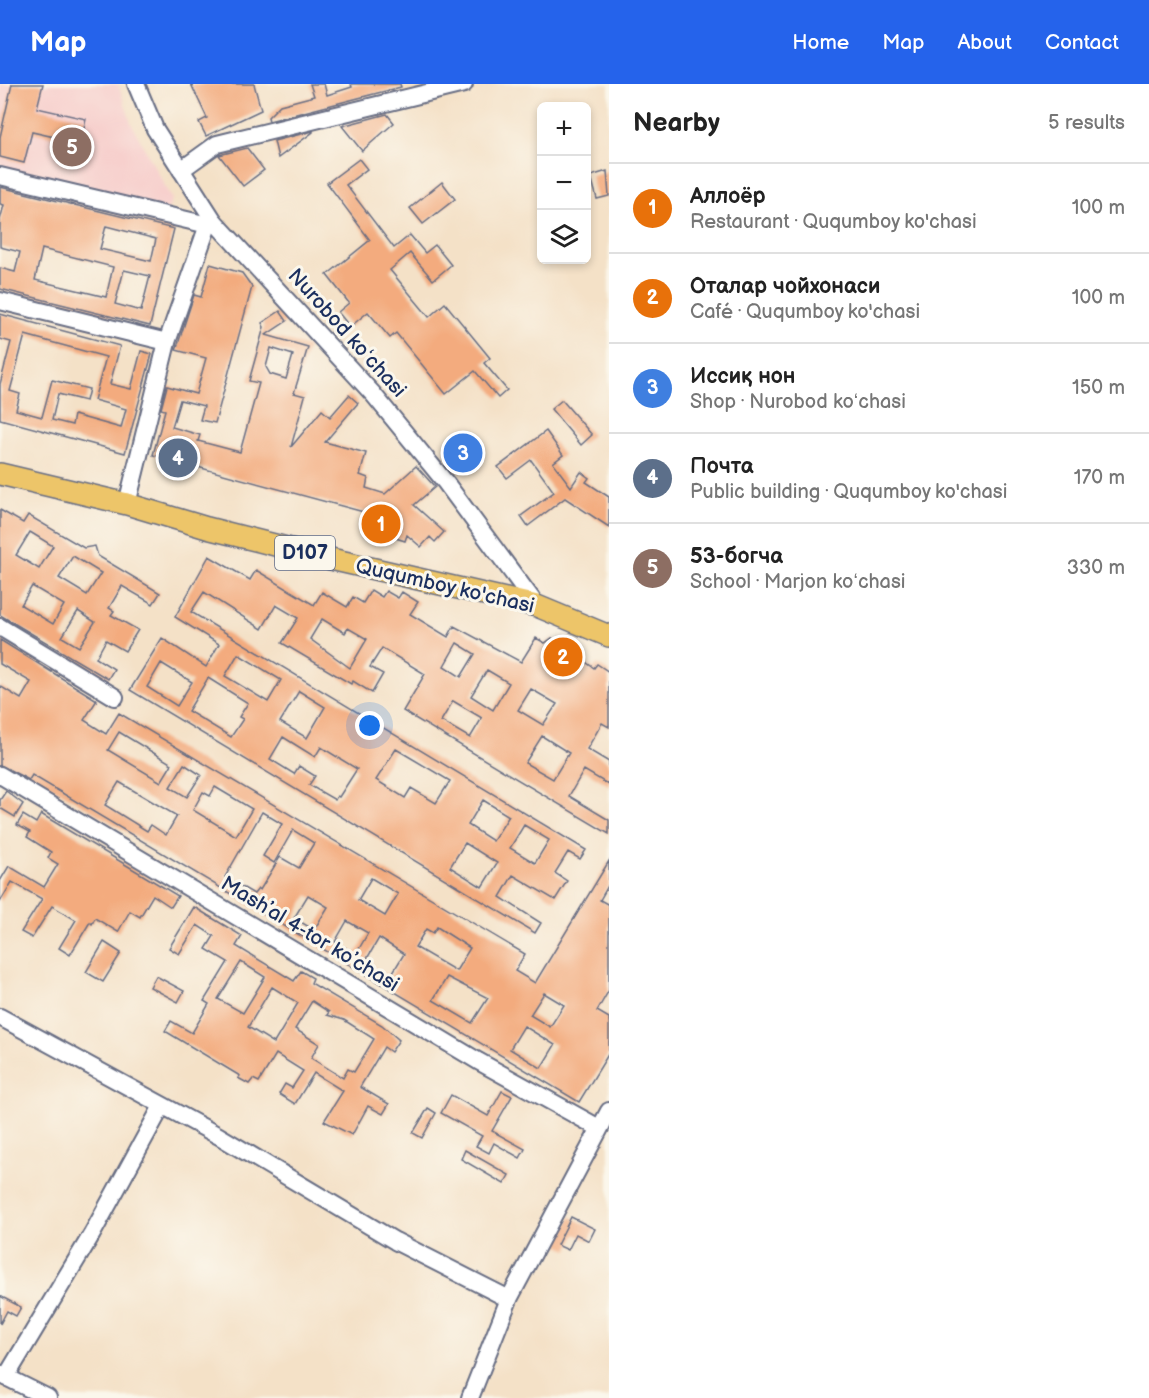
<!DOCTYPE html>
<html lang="en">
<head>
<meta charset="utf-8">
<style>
  body { margin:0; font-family:"Balsamiq Sans",sans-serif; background:#f2f2f2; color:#222 }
  .controls { position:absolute; right:18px; top:18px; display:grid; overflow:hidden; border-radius:9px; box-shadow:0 3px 9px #0003 }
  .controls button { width:54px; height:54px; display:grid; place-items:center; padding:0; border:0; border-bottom:2px solid #e0e0e0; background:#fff; color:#222; font:30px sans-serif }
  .you { position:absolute; left:370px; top:642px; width:21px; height:21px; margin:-15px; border:4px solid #fff; border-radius:50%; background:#1a73e8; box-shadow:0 0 0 9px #1a73e833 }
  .badge { display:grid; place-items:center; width:39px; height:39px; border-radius:50%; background:#2563eb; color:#fff; font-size:20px; font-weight:700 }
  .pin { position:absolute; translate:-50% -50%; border:3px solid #fff; box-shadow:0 2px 6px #0006 }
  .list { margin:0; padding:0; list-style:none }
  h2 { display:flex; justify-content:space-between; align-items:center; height:78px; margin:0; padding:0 24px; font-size:26px }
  h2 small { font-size:20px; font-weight:400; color:#767676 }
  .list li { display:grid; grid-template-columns:39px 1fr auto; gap:18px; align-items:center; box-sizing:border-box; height:90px; padding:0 24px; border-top:2px solid #e0e0e0 }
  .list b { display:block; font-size:22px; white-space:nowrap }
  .list p { margin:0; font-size:20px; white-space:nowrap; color:#767676 }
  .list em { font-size:20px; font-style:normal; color:#767676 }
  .icon { flex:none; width:33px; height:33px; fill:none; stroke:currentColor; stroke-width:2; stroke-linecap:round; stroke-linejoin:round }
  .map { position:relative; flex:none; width:609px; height:1314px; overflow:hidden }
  header { display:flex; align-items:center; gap:36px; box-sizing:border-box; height:84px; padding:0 30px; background:#2563eb; color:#fff }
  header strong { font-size:28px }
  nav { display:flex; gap:33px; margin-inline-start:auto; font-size:21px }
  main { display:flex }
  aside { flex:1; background:#fff }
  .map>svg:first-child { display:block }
  .built { fill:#f7d0cd }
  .building { fill:#f3ab7e; fill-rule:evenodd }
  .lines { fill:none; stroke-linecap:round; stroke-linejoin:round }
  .minor-casing { stroke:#676d83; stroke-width:20 }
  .major-casing { stroke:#676d83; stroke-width:24 }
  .minor { stroke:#fff; stroke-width:16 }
  .major { stroke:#edc569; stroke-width:21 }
  .labels { text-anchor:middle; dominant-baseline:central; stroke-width:6; stroke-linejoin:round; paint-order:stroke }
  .shield { fill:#fbf7ec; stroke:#5e6b89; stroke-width:1.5 }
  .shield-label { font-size:20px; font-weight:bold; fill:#1b2f5e }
  .street-label { font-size:21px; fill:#1b2f5e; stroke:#fbf7ec }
</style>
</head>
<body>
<header>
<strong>Map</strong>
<nav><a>Home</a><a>Map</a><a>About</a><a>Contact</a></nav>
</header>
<main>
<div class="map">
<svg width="609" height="1314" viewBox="0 0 609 1314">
  <rect width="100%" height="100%" fill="#fbf7ec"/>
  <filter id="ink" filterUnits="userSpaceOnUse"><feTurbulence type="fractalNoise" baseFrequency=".0167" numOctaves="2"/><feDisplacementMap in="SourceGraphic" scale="12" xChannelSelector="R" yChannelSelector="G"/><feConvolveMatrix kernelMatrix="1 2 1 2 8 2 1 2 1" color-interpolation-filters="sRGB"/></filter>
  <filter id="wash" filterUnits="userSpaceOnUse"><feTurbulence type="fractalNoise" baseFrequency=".008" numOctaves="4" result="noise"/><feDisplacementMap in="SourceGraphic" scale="24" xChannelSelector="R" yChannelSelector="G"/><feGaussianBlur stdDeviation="1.35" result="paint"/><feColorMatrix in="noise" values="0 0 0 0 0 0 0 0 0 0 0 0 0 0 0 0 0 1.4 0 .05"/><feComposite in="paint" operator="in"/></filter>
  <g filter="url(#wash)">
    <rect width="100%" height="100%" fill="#f4e1c7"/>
    <!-- built -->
    <polygon class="built" points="0,0 118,0 132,41 172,115 168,126 0,84"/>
    <g id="blocks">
      <!-- building -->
      <g class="building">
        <polygon points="12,0 43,0 37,24 86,35 81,59 32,48 24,79 0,73 0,53"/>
        <polygon points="191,0 254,0 261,26 206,52 199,38 207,34"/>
        <polygon points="310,0 324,0 327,11 352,3 351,0 400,0 401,3 269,37 268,33 280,21 314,12"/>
        <polygon points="387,30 394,39 362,67 342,42"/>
        <polygon points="313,47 313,48 278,74 274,57"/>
        <polygon points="247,64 264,86 243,102 219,71"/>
        <polygon points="359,75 367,85 346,101 394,164 410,151 425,169 435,161 451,181 433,196 410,169 390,186 429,233 445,219 490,274 484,279 507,306 498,314 475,287 446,310 396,249 390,254 368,228 350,243 338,228 349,219 327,191 370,156 327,99"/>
        <polygon points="607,87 609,112 597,115 591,92"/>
        <polygon points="442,98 455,115 423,140 410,124"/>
        <path d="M 0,103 L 174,145 L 150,242 L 0,205 L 0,184 L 15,188 L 20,168 L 0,163 L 0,136 L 4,121 L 0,120 ZM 106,142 L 156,155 L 151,177 L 100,165 ZM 42,165 L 113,183 L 106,213 L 35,196 ZM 124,186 L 150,192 L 141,227 L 115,220 Z"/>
        <path d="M 210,180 L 242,189 L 252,203 L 215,339 L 200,336 L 204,322 L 180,316 L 172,343 L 200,351 L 198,357 L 240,368 L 259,299 L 249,297 L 264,243 L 262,239 L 280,227 L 287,237 L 266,251 L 308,263 L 294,309 L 305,312 L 291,363 L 322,326 L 330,333 L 349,311 L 358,319 L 325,358 L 366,369 L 360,391 L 368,394 L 366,404 L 385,410 L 416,382 L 435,403 L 414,421 L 444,448 L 435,458 L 430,453 L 421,463 L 407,451 L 405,457 L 380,449 L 386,434 L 153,371 L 165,326 L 161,325 L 167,302 L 196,310 L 206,274 L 176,266 L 194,211 L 201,213 ZM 271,264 L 293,271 L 286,295 L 270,290 L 266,283 Z"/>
        <path d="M 0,230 L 120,262 L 110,300 L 131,305 L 141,267 L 152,270 L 125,369 L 0,335 L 0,300 L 11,258 L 0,255 ZM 25,251 L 106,273 L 94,316 L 126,325 L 121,344 L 74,331 L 72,341 L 52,336 L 58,310 L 86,317 L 89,305 L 52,296 L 42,333 L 16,326 L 20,310 L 10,307 Z"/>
        <polygon points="562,316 592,351 581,361 551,325"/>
        <polygon points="546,347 563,371 553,379 571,403 581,388 589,394 586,398 609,413 609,443 565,414 528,442 521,432 554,408 531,376 507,394 498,383"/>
        <path d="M 0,426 L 23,439 L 28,431 L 84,464 L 95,462 L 98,472 L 160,509 L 153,520 L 122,502 L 109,524 L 114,527 L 111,531 L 138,546 L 125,567 L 106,556 L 96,574 L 114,585 L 108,595 L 0,531 ZM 30,448 L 53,462 L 39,485 L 16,471 ZM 73,472 L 101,489 L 87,511 L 59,494 ZM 32,502 L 64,521 L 53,540 L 21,521 ZM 78,527 L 95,538 L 79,563 L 62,553 Z"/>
        <path d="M 209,472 L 250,496 L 256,486 L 314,521 L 322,508 L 347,523 L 353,513 L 363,519 L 371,506 L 382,513 L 386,507 L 398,514 L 402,508 L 418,518 L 410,530 L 448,553 L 454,542 L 521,578 L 536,554 L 545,559 L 552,554 L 594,584 L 597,580 L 609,588 L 609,643 L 602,639 L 587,665 L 609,678 L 609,701 L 584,686 L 569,712 L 609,736 L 609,750 L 403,627 L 425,590 L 382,564 L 370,583 L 383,590 L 372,609 L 353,597 L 351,600 L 282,559 L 298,534 L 276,521 L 262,545 L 204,508 L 191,528 L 586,766 L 580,775 L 568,768 L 555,789 L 567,797 L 555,816 L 513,791 L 500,813 L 541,839 L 535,849 L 130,606 L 162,554 L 206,583 L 219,560 L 175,533 ZM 322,535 L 345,549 L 348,544 L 367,555 L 350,584 L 310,555 ZM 457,559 L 475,570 L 461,593 L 444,582 ZM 238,570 L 281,596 L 268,618 L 225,592 ZM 161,579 L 192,598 L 177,622 L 147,603 ZM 487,586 L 509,599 L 493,626 L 471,612 ZM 208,594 L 248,619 L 239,633 L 243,635 L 231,653 L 188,627 ZM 531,605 L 557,620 L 543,641 L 518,626 ZM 299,607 L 325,623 L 307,654 L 280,638 ZM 453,617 L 482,634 L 470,654 L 441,637 ZM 542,652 L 569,669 L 553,695 L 525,679 ZM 283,653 L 315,673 L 321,663 L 357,685 L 339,713 L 337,712 L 335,716 L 309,701 L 315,692 L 299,682 L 294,690 L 270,675 ZM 396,665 L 450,697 L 436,719 L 411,704 L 405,714 L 376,696 ZM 483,716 L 509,732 L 493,757 L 468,741 ZM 524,741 L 549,756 L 535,779 L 510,764 ZM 465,759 L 497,779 L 482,803 L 450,783 Z"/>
        <path d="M 0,556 L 97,616 L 84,636 L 106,650 L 119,629 L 525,870 L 515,887 L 535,899 L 609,777 L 609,800 L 600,816 L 609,821 L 609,906 L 597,927 L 609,934 L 609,969 L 579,1018 L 32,691 L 29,696 L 0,681 L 0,602 L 21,615 L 31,598 L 0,580 ZM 119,648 L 172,680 L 161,698 L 108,666 ZM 184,680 L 201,691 L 187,713 L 170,703 ZM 119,698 L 177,732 L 166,751 L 151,741 L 147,747 L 105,721 ZM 215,703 L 252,725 L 236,752 L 193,726 L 203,708 L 210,712 ZM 262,728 L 282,740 L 263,772 L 274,779 L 293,746 L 314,759 L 299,784 L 280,773 L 260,806 L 258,805 L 254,810 L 225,793 ZM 371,794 L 398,810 L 385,832 L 358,816 ZM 308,811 L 328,823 L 314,846 L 294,834 ZM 347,837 L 368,849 L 356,870 L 335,858 ZM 437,843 L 470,864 L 456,887 L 415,863 L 426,845 L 433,849 ZM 379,854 L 404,870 L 390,893 L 365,878 ZM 447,893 L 488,914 L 472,939 L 433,916 ZM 544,909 L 564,921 L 550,943 L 530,931 ZM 524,942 L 555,961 L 541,984 L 510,965 Z"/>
        <polygon points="6,707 23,720 15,733 0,724 0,716"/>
        <polygon points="41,730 178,812 171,823 153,811 140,833 130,827 118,848 95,834 92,840 90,838 70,871 59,864 76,836 52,822 32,854 21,848 42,815 12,798 0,818 0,797 9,782 44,803 58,780 48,774 51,768 27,753 30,748 17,741 23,731 36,739"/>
        <path d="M 194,823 L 242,852 L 236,862 L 294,897 L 301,887 L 313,894 L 311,899 L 382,941 L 399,956 L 391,968 L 384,963 L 360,1003 L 389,1020 L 383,1030 L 368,1022 L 352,1051 L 324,1037 L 343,1007 L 314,989 L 295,1020 L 279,1010 L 285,1000 L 292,1004 L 303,987 L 276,970 L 259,998 L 253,995 L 249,1000 L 238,994 L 240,992 L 165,947 L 171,937 L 192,949 L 209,920 L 204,917 L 228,878 L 206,865 L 214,852 L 197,841 L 179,870 L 169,864 ZM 241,878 L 265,893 L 243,929 L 218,915 ZM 272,903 L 298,919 L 274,959 L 248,943 ZM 312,917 L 329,928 L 327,931 L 344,936 L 374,955 L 354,988 L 348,985 L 343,994 L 311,974 L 319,960 L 295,945 Z"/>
        <polygon points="104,858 121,869 103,898 86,888"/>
        <polygon points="156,892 184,907 178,918 150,903"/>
        <polygon points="502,1007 512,1012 492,1047 525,1065 520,1074 494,1059 489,1069 476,1062 482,1052 441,1029 451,1011 488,1032"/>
        <polygon points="428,1024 436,1029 422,1054 413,1049"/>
        <polygon points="465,1066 509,1091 504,1100 461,1075"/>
        <polygon points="571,1133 595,1145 589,1157 576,1150 568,1166 557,1161"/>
        <polygon points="0,1212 21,1223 16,1232 7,1227 0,1240"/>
      </g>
    </g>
  </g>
  <g filter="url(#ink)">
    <use href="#blocks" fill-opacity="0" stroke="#676d83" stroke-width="1.5"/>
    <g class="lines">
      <!-- minor casing -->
      <g class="minor-casing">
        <g id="minor">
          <polyline points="136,0 155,45 214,137 373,310 446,399 537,522"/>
          <polyline points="181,86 217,60 464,0"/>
          <polyline points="0,92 208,141"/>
          <polyline points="0,217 167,258"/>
          <polyline points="127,420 167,258 208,141 214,137"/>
          <polyline points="0,543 115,613"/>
          <polyline points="0,691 478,977 599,1044"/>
          <polyline points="0,933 219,1052 395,1157 509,1215"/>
          <polyline points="0,1290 48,1314"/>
          <polyline points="6,1293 92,1150 162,1022"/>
          <polyline points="470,1314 509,1215 609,1027"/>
        </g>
      </g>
      <!-- major casing -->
      <g class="major-casing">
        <polyline id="major" points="0,390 127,420 207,444 335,476 537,522 609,552"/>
      </g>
      <!-- minor -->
      <use href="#minor" class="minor"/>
      <!-- major -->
      <use href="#major" class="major"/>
    </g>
  </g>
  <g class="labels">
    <!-- shield labels -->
    <rect class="shield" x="275" y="452" width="60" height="34" rx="4.5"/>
    <g class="shield-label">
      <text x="305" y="469">D107</text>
    </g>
    <!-- street labels -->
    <g class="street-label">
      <text transform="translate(347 249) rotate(48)">Nurobod koʻchasi</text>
      <text transform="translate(445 502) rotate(13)">Ququmboy ko'chasi</text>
      <text transform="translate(310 850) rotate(31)">Mashʼal 4-tor koʼchasi</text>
    </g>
  </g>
</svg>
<div class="controls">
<button>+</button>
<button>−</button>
<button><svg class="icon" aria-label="layers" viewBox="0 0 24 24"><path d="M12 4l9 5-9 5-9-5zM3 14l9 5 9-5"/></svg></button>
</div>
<div class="you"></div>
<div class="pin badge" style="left:381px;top:440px;background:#e8710a">1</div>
<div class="pin badge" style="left:563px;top:573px;background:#e8710a">2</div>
<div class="pin badge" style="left:463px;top:369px;background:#3f7fe0">3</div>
<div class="pin badge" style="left:178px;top:374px;background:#5c6f8a">4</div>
<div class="pin badge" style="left:72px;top:63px;background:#8d6e63">5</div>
</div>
<aside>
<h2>Nearby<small>5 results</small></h2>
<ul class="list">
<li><span class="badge" style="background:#e8710a">1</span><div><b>Аллоёр</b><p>Restaurant · Ququmboy ko'chasi</p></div><em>100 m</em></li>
<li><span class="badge" style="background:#e8710a">2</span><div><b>Оталар чойхонаси</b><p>Café · Ququmboy ko'chasi</p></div><em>100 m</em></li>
<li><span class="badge" style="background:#3f7fe0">3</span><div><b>Иссиқ нон</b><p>Shop · Nurobod koʻchasi</p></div><em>150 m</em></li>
<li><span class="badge" style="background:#5c6f8a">4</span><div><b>Почта</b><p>Public building · Ququmboy ko'chasi</p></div><em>170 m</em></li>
<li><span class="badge" style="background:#8d6e63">5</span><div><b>53-богча</b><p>School · Marjon koʻchasi</p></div><em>330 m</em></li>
</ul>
</aside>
</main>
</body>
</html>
